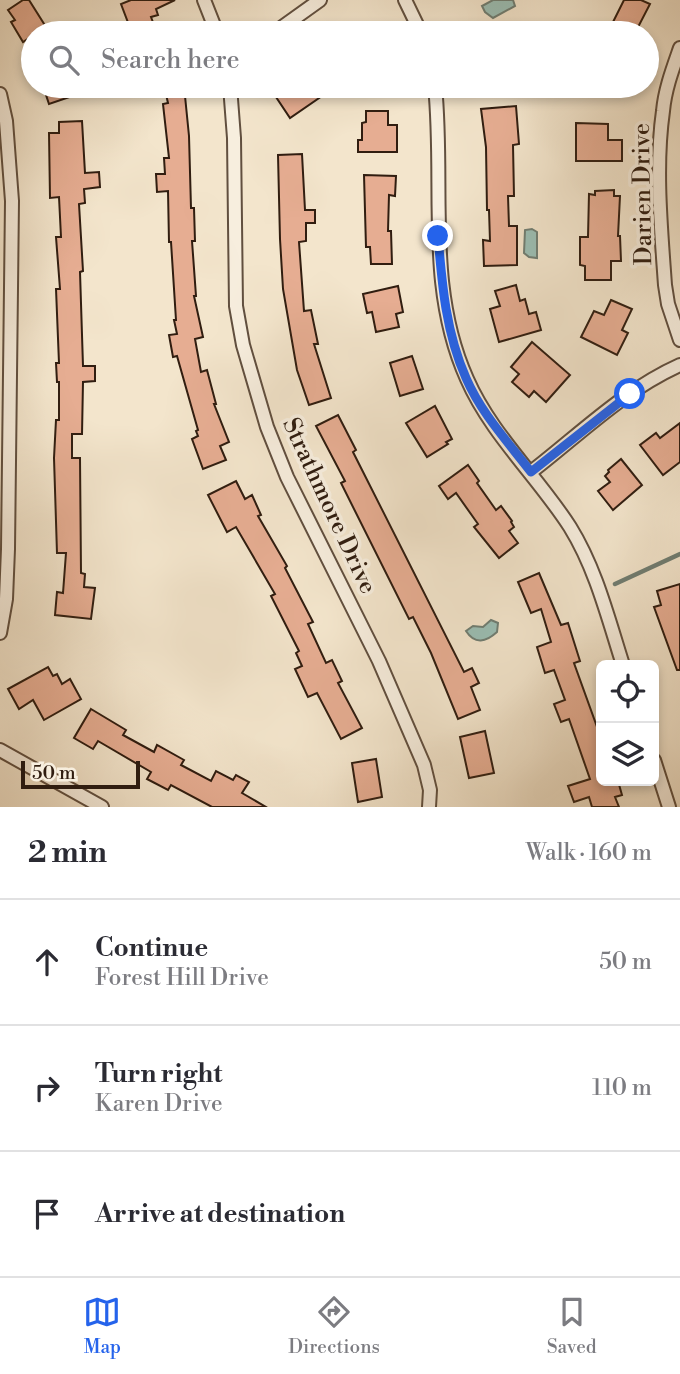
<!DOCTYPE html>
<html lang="en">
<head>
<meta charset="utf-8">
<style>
  body { margin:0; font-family:"Libre Bodoni",serif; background:#f7f7f7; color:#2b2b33 }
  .controls { position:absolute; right:21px; bottom:21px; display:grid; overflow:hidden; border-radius:10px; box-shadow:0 4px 10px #0003 }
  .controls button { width:63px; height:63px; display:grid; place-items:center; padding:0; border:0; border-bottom:2px solid #e1e1e2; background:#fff; color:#2b2b33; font:35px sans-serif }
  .scale { position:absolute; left:21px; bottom:18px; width:119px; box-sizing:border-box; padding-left:7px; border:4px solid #301d10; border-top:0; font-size:19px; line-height:24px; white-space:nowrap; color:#301d10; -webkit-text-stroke:5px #f7eede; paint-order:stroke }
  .stop { position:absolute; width:21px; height:21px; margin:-16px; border:5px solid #2563eb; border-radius:50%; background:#fff }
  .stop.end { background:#2563eb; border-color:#fff; box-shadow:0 2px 7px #0008 }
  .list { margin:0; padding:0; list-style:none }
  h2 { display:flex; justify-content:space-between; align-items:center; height:91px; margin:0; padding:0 28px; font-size:30px }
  h2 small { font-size:23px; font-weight:400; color:#7c7c81 }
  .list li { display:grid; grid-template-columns:46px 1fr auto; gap:21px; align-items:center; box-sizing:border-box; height:126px; padding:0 28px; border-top:2px solid #e1e1e2 }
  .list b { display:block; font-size:26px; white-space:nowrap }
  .list p { margin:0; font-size:23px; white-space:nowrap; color:#7c7c81 }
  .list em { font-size:23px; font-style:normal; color:#7c7c81 }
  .icon { flex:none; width:38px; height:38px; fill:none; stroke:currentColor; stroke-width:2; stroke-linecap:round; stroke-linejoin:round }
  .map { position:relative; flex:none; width:680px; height:807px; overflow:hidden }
  .search { position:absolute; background:#fff; box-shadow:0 4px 10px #0003; left:21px; right:21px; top:21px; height:77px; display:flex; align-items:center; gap:18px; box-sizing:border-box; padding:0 24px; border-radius:38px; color:#7c7c81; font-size:26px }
  .sheet { height:469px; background:#fff }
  nav { display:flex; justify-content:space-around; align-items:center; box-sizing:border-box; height:98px; border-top:2px solid #e1e1e2; background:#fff; font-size:19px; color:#7c7c81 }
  nav a { display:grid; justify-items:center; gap:4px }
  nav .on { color:#2563eb }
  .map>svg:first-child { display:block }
  .water { fill:#9bbfb5; stroke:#707e73; stroke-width:2 }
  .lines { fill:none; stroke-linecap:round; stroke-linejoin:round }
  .stream { stroke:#707e73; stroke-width:4.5 }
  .building { fill:#e6ad92; stroke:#301d10; stroke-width:2 }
  .street-casing { stroke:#614f3f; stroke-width:16 }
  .street { stroke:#f7eede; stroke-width:12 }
  .route { stroke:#2563eb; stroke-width:9 }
  .labels { text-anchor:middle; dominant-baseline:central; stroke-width:7; stroke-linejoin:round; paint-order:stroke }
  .street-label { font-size:24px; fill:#301d10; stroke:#f7eede }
</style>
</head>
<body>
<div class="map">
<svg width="680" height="807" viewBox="0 0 680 807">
  <rect width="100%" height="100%" fill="#f3e5cc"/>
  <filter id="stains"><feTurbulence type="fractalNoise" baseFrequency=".00286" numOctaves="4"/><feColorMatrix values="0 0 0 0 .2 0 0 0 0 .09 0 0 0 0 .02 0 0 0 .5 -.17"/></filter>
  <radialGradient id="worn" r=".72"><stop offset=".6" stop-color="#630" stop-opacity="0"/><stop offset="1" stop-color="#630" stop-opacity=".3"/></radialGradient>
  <!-- water -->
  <g class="water">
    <polygon points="493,0 513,0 515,6 493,18 485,12 482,6"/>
    <polygon points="532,229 537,232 537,258 529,257 524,253 525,230"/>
    <path d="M 491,620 L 498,623 L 497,632 C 486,642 475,645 466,631 L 473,626 L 483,627 Z"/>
  </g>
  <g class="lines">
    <!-- stream -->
    <polyline class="stream" points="615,584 680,554"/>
  </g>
  <!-- building -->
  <g class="building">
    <polygon points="23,0 29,0 46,27 23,42 11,22 15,20 8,10"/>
    <polygon points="131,0 175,0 156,9 158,15 151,17 157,33 132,33 121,4"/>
    <polygon points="624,0 641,0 650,4 635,33 630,33 612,24"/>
    <polygon points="43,86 96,86 96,88 49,104"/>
    <polygon points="164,86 184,86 189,136 191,208 194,208 195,241 192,241 196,296 194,296 203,337 195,339 201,372 207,370 216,404 214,404 229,442 220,446 226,460 203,469 192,439 198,436 196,431 198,430 177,356 173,357 169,335 177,334 174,320 176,320 171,242 169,242 168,191 157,192 156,174 165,174 164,158 169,158 163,104 168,103"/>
    <polygon points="293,86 315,86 322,96 290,118 276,97"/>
    <polygon points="516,106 519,144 513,145 514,196 508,196 509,226 517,226 517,265 484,266 483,240 490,241 489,210 487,210 486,147 481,109"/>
    <polygon points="366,111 388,111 388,125 397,125 397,152 358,152 358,140 362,140 362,123 366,122"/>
    <polygon points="82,121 85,173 99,172 100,187 84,189 85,203 79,204 83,271 80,272 83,366 95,366 95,381 83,382 82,434 72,434 72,458 80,458 81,573 85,574 84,587 95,588 91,619 55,615 57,592 63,593 66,553 57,553 54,458 56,420 59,420 59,382 57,382 56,363 59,363 56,289 60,289 56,237 61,237 59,197 50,198 49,133 59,133 59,122"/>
    <polygon points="576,123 608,124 608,140 622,140 622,161 576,161"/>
    <polygon points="302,154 305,210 315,210 315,223 306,223 306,241 299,242 304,311 311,310 318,344 314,344 331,398 309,405 297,370 283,289 280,239 278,155"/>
    <polygon points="364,175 396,176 395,196 389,195 388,231 391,231 392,264 371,264 370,247 366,247"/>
    <polygon points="614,190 614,196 620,196 618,236 620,236 621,261 611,261 611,280 585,280 585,266 580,265 580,237 588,237 589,194 595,195 595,191"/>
    <polygon points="516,285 520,301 525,299 529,314 536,312 541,330 499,342 490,309 500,306 495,291"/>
    <polygon points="398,286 403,312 396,314 399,327 376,332 372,312 367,313 363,294"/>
    <polygon points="611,300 632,309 622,330 628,333 617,355 581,337 594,311 604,315"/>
    <polygon points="532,342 570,375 546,402 534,391 529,397 512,382 519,374 511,367"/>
    <polygon points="412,356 423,389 400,396 390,363"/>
    <polygon points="435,406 452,439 446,442 448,444 427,457 406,423"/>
    <polygon points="338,415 356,450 353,452 464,672 472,668 479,683 471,687 480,710 458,719 431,653 413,617 409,619 341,483 345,481 316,426"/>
    <polygon points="680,423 680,462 663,475 640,445 656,433 660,438"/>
    <polygon points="621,459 642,485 613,510 598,491 610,482 605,476 609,472 608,470"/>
    <polygon points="468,465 479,481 477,483 496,510 501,506 512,521 511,522 514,527 509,531 518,543 499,558 474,527 478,524 456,493 448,499 439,486"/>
    <polygon points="236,481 245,499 252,495 261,515 258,516 287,566 285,568 313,622 308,624 326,663 332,660 342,681 338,683 362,728 341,739 317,693 308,697 295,669 302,666 296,653 299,651 271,596 275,594 236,527 227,532 208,495"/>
    <polygon points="539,573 561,625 568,623 580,661 574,663 601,738 601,781 618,781 622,795 615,797 619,807 592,807 589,797 574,802 568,786 590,779 569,719 561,722 554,704 565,700 554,670 545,673 537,647 551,642 541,609 531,613 518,582"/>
    <polygon points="680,584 680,670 677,670 654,607 661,605 657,591"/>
    <polygon points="48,667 53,676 57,674 62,684 70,679 81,699 44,720 33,700 19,709 8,689"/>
    <polygon points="91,709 126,730 123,735 154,752 157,745 184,760 181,765 211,781 216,771 233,780 236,775 249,782 242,793 266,807 212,807 171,785 168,790 147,779 151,772 98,741 93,749 74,738"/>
    <polygon points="485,731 494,773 469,778 460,737"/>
    <polygon points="376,759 382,797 358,802 352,763"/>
  </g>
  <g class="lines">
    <!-- street casing -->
    <g class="street-casing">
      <g id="street">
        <polyline points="204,0 217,33"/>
        <polyline points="405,0 421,33"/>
        <polyline points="274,33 320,0"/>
        <path d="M 680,48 C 673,68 665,89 663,111 C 655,167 661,228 665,285 L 668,304 L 680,340"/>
        <polyline points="230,86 234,138 236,306 243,345 267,427 287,477 379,661 424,765 430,790 429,807"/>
        <path d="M 435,86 C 445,184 425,286 467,379 C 491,434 538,477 570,527 C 596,569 608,618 623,665"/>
        <polyline points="0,94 6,121 12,201 8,549 6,599 0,633"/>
        <path d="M 531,472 C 579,435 624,390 680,365"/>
        <polyline points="0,750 102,807"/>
        <polyline points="654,760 669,807"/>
      </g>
    </g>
    <!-- street -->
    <use href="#street" class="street"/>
  </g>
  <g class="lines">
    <!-- route -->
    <path class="route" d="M 438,236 C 442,285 446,333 466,378 C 481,413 508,442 531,472 L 630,394"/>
  </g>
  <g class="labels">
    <!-- street labels -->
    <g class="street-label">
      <text transform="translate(643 194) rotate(-91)">Darien Drive</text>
      <text transform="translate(329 506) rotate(65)">Strathmore Drive</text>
    </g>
  </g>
  <rect width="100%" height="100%" filter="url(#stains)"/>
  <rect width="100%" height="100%" fill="url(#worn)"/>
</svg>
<div class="controls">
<button><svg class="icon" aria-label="locate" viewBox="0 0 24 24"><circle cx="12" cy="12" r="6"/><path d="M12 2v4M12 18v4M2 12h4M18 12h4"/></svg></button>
<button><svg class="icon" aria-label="layers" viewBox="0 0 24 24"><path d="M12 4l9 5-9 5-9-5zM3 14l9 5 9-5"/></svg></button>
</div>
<div class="scale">50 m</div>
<div class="stop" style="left:630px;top:394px"></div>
<div class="stop end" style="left:438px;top:236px"></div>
<div class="search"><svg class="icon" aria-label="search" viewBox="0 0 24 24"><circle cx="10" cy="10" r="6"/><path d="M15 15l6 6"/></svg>Search here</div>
</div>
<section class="sheet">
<h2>2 min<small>Walk · 160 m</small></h2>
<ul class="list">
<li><svg class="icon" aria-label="ahead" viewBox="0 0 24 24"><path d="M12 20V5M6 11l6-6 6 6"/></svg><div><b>Continue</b><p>Forest Hill Drive</p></div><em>50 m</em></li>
<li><svg class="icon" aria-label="right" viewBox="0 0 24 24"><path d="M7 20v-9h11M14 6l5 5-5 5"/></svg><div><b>Turn right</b><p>Karen Drive</p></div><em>110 m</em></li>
<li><svg class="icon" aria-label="arrive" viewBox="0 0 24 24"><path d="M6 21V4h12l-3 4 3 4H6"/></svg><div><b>Arrive at destination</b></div></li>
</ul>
</section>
<nav>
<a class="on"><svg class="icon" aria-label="map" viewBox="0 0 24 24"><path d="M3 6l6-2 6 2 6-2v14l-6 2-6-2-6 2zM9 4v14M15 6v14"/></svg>Map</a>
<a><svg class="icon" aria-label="directions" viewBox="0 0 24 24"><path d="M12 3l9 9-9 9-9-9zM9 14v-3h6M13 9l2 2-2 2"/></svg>Directions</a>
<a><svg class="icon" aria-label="saved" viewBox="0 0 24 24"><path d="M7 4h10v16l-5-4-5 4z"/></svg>Saved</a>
</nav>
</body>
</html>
